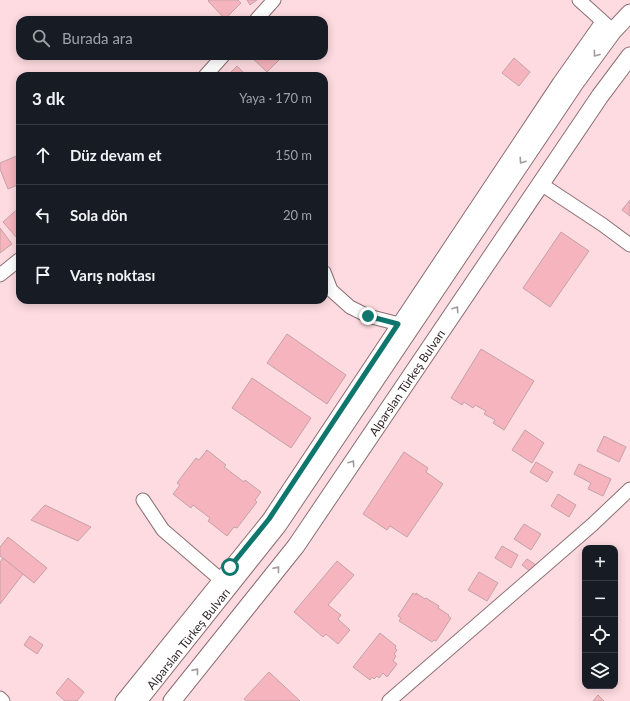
<!DOCTYPE html>
<html lang="tr">
<head>
<meta charset="utf-8">
<style>
  body { margin:0; font-family:Lato,sans-serif; background:#20242c; color:#f1f3f6 }
  .controls { position:absolute; right:12px; bottom:12px; display:grid; overflow:hidden; border-radius:8px; box-shadow:0 2px 10px #0003 }
  .controls button { width:36px; height:36px; display:grid; place-items:center; padding:0; border:0; border-bottom:1px solid #363941; background:#171b24; color:#f1f3f6; font:20px sans-serif }
  .stop { position:absolute; width:12px; height:12px; margin:-9px; border:3px solid #0f766e; border-radius:50%; background:#fff }
  .stop.end { background:#0f766e; border-color:#fff; box-shadow:0 1px 4px #0008 }
  .list { margin:0; padding:0; list-style:none }
  h2 { display:flex; justify-content:space-between; align-items:center; height:52px; margin:0; padding:0 16px; font-size:17px }
  h2 small { font-size:13px; font-weight:400; color:#9ea1a6 }
  .list li { display:grid; grid-template-columns:26px 1fr auto; gap:12px; align-items:center; box-sizing:border-box; height:60px; padding:0 16px; border-top:1px solid #363941 }
  .list b { display:block; font-size:15px; white-space:nowrap }
  .list em { font-size:13px; font-style:normal; color:#9ea1a6 }
  .icon { flex:none; width:22px; height:22px; fill:none; stroke:currentColor; stroke-width:2; stroke-linecap:round; stroke-linejoin:round }
  .map { position:relative; flex:none; width:630px; height:701px; overflow:hidden }
  .search { position:absolute; background:#171b24; box-shadow:0 2px 10px #0003; left:16px; top:16px; width:312px; height:44px; display:flex; align-items:center; gap:10px; box-sizing:border-box; padding:0 14px; border-radius:12px; color:#9ea1a6; font-size:15px }
  .panel { position:absolute; background:#171b24; box-shadow:0 2px 10px #0003; left:16px; top:72px; width:312px; height:232px; border-radius:12px }
  .map>svg:first-child { display:block }
  .building { fill:#f6b4be; stroke:#c3a3a7 }
  .lines { fill:none; stroke-linecap:round; stroke-linejoin:round }
  .minor-casing { stroke:#8c6f73; stroke-width:15 }
  .major-casing { stroke:#8c6f73; stroke-width:19 }
  .minor { stroke:#fff; stroke-width:13 }
  .major { stroke:#fff; stroke-width:17 }
  .oneway { stroke:#a29c9d }
  .route { stroke:#0f766e; stroke-width:5 }
  .labels { text-anchor:middle; dominant-baseline:central; stroke-width:3; stroke-linejoin:round; paint-order:stroke }
  .street-label { font-size:12px; fill:#312426; stroke:#fddbe0 }
</style>
</head>
<body>
<div class="map">
<svg width="630" height="701" viewBox="0 0 630 701">
  <rect width="100%" height="100%" fill="#fddbe0"/>
  <!-- building -->
  <g class="building">
    <polygon points="209,0 238,0 241,3 225,19 208,1"/>
    <polygon points="247,0 257,0 250,5"/>
    <polygon points="250,56 277,56 280,59 267,72"/>
    <polygon points="514,58 530,72 519,86 502,73"/>
    <polygon points="237,66 247,76 227,76"/>
    <polygon points="19,155 20,158 20,184 8,189 0,169 0,163"/>
    <polygon points="630,200 630,216 622,210"/>
    <polygon points="20,207 20,235 17,238 3,222"/>
    <polygon points="0,228 12,244 0,253"/>
    <polygon points="561,232 589,251 550,307 523,288"/>
    <polygon points="287,334 346,375 327,404 267,363"/>
    <polygon points="481,349 534,381 504,430 493,423 495,420 484,414 486,411 475,405 473,408 464,402 462,405 451,398"/>
    <polygon points="252,378 311,418 291,448 232,408"/>
    <polygon points="525,430 544,443 532,463 512,450"/>
    <polygon points="604,436 626,447 619,462 597,451"/>
    <polygon points="207,450 226,465 224,467 244,482 245,480 261,492 255,500 257,502 237,528 234,527 227,536 208,521 210,518 193,505 191,508 173,494 180,485 177,483 196,458 199,460"/>
    <polygon points="404,452 428,468 426,472 443,484 407,537 390,526 387,530 363,514"/>
    <polygon points="536,462 553,472 547,482 530,472"/>
    <polygon points="579,464 611,479 603,496 588,489 591,483 574,474"/>
    <polygon points="558,494 576,505 569,517 551,506"/>
    <polygon points="45,505 91,527 78,541 31,520"/>
    <polygon points="524,524 541,534 531,550 514,539"/>
    <polygon points="8,537 47,568 34,583 0,556 0,547"/>
    <polygon points="502,546 518,555 511,568 495,558"/>
    <polygon points="3,558 23,574 0,604 0,562"/>
    <polygon points="527,559 536,565 531,572 522,565"/>
    <polygon points="337,561 354,575 328,605 341,615 338,619 350,630 338,644 326,634 323,637 294,612"/>
    <polygon points="479,572 498,583 487,601 468,590"/>
    <polygon points="413,593 416,595 416,593 425,599 426,598 439,606 438,608 449,615 448,616 451,618 436,641 434,640 432,642 399,621 401,618 398,616"/>
    <polygon points="380,633 396,646 395,648 397,650 394,654 396,656 393,661 397,664 387,677 383,673 379,678 377,676 374,679 372,677 370,680 353,667"/>
    <polygon points="30,636 43,645 37,654 24,645"/>
    <polygon points="269,672 300,701 247,701 244,699"/>
    <polygon points="68,678 84,692 77,701 65,701 56,693"/>
    <polygon points="598,695 604,701 593,701"/>
  </g>
  <g class="lines">
    <!-- minor casing -->
    <g class="minor-casing">
      <g id="minor">
        <polyline points="579,0 609,27"/>
        <polyline points="256,20 274,0"/>
        <polyline points="205,76 223,56"/>
        <polyline points="541,184 603,225 630,245"/>
        <polyline points="324,272 331,290 350,307 368,316 399,324"/>
        <polyline points="0,275 20,259"/>
        <polyline points="143,500 163,530 220,579"/>
        <polyline points="0,698 3,701"/>
        <polyline points="122,701 269,519 559,83 602,22"/>
        <polyline points="389,701 592,525 630,489"/>
      </g>
    </g>
    <!-- major casing -->
    <g class="major-casing">
      <g id="major">
        <path id="s1" d="M 138,701 L 278,525 L 575,83 L 613,31 L 630,13"/>
        <path id="s2" d="M 172,701 L 296,546 L 600,96 L 630,56"/>
      </g>
    </g>
    <!-- minor -->
    <use href="#minor" class="minor"/>
    <!-- major -->
    <use href="#major" class="major"/>
  </g>
  <!-- one-way arrows -->
  <defs><path id="oneway-chevron" d="M-2-3.5L2.5 0L-2 3.5" fill="none" stroke-width="1.6" stroke-linecap="round" stroke-linejoin="round"/></defs>
  <g class="oneway">
    <use href="#oneway-chevron" transform="translate(596 54) rotate(126)"/>
    <use href="#oneway-chevron" transform="translate(522 161) rotate(124)"/>
    <use href="#oneway-chevron" transform="translate(456 309) rotate(-56)"/>
    <use href="#oneway-chevron" transform="translate(352 463) rotate(-56)"/>
    <use href="#oneway-chevron" transform="translate(277 569) rotate(-51)"/>
    <use href="#oneway-chevron" transform="translate(196 671) rotate(-51)"/>
  </g>
  <g class="lines">
    <!-- route -->
    <polyline class="route" points="230,567 269,519 398,324 368,316"/>
  </g>
  <g class="labels">
    <!-- street labels -->
    <g class="street-label">
      <text stroke="none"><textPath href="#s2" startOffset="396">Alparslan Türkeş Bulvarı</textPath></text>
      <text stroke="none"><textPath href="#s1" startOffset="80">Alparslan Türkeş Bulvarı</textPath></text>
    </g>
  </g>
</svg>
<div class="controls">
<button>+</button>
<button>−</button>
<button><svg class="icon" aria-label="locate" viewBox="0 0 24 24"><circle cx="12" cy="12" r="6"/><path d="M12 2v4M12 18v4M2 12h4M18 12h4"/></svg></button>
<button><svg class="icon" aria-label="layers" viewBox="0 0 24 24"><path d="M12 4l9 5-9 5-9-5zM3 14l9 5 9-5"/></svg></button>
</div>
<div class="stop" style="left:230px;top:567px"></div>
<div class="stop end" style="left:368px;top:316px"></div>
<div class="search"><svg class="icon" aria-label="search" viewBox="0 0 24 24"><circle cx="10" cy="10" r="6"/><path d="M15 15l6 6"/></svg>Burada ara</div>
<section class="panel">
<h2>3 dk<small>Yaya · 170 m</small></h2>
<ul class="list">
<li><svg class="icon" aria-label="ahead" viewBox="0 0 24 24"><path d="M12 20V5M6 11l6-6 6 6"/></svg><div><b>Düz devam et</b></div><em>150 m</em></li>
<li><svg class="icon" aria-label="left" viewBox="0 0 24 24"><path d="M17 20v-9H6M10 6l-5 5 5 5"/></svg><div><b>Sola dön</b></div><em>20 m</em></li>
<li><svg class="icon" aria-label="arrive" viewBox="0 0 24 24"><path d="M6 21V4h12l-3 4 3 4H6"/></svg><div><b>Varış noktası</b></div></li>
</ul>
</section>
</div>
</body>
</html>
